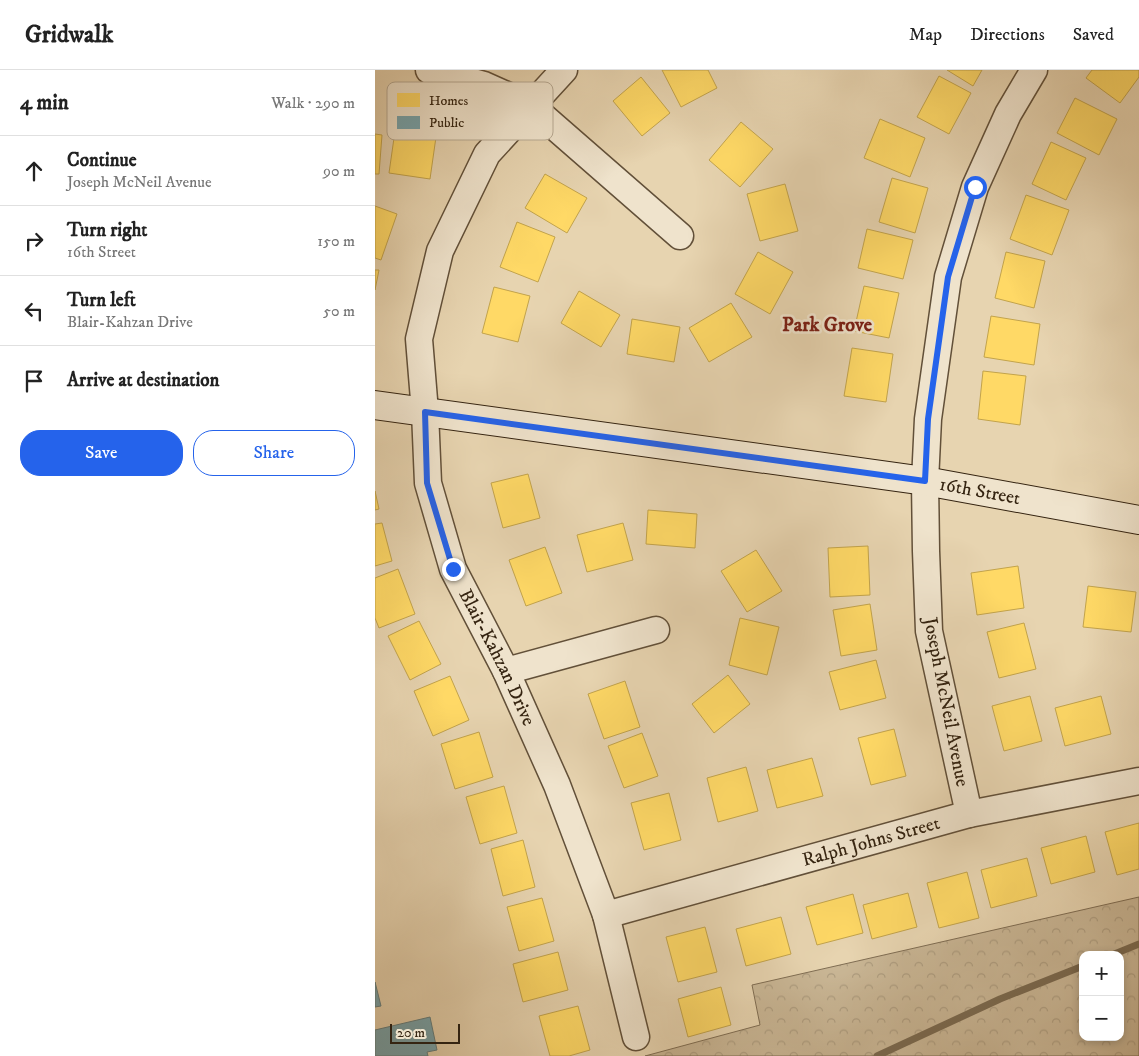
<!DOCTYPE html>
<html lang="en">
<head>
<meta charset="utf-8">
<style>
  body { margin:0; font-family:"IM FELL DW Pica",serif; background:#f2f2f2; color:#222 }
  .controls { position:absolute; right:15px; bottom:15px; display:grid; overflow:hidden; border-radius:10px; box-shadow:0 2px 8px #0003 }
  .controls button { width:45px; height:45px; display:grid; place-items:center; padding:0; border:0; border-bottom:1px solid #e0e0e0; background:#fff; color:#222; font:25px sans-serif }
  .scale { position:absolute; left:15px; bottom:12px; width:70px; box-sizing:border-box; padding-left:5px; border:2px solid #352411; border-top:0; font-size:14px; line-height:18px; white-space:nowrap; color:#352411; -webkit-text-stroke:4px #efe3cc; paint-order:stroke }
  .stop { position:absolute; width:15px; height:15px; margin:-11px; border:4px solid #2563eb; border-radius:50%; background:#fff }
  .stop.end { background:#2563eb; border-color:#fff; box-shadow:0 1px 5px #0008 }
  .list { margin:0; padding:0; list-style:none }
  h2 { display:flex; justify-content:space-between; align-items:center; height:65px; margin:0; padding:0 20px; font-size:21px }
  h2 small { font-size:16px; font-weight:400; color:#767676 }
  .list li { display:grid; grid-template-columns:32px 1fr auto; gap:15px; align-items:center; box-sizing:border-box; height:70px; padding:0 20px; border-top:1px solid #e0e0e0 }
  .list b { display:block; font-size:19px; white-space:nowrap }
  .list p { margin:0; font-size:16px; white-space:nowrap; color:#767676 }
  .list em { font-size:16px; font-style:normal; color:#767676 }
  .actions { display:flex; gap:10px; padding:15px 20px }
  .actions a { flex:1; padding:11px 0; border:1px solid #2563eb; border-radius:20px; text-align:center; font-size:18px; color:#2563eb }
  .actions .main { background:#2563eb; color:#fff }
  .icon { flex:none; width:28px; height:28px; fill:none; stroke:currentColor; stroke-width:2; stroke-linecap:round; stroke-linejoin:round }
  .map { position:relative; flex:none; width:764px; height:986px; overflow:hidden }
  header { display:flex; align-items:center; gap:30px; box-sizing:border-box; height:70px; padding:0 25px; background:#fff; border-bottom:1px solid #e0e0e0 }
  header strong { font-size:24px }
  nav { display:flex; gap:28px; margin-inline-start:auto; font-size:18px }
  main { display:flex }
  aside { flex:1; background:#fff }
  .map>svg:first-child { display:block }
  .forest { fill:url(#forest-crowns); stroke:#7f6d53; fill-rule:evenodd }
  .homes { fill:#ffd966; stroke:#c2a34c }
  .public { fill:#76a5af; stroke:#627e80 }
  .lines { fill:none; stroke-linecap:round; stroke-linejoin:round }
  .stream { stroke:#7b6a50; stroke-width:7 }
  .street-casing { stroke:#625039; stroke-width:29 }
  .secondary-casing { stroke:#352411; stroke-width:30 }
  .street { stroke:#efe3cc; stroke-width:26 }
  .secondary { stroke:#efe3cc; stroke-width:28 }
  .route { stroke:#2563eb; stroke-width:6 }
  .labels { text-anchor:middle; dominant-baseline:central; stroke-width:5; stroke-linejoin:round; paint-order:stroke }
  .street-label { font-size:19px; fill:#352411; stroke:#efe3cc }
  .neighbourhood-label { font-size:20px; font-weight:bold; fill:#7a1f14; stroke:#efe3cc }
  .key { fill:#efe3cc; stroke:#b7aa94; stroke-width:1 }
  .key-label { font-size:14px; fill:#352411 }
</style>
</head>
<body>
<header>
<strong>Gridwalk</strong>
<nav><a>Map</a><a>Directions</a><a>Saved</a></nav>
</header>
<main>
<aside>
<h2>4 min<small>Walk · 290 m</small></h2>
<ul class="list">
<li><svg class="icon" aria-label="ahead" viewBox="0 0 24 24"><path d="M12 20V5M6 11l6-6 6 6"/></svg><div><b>Continue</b><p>Joseph McNeil Avenue</p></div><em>90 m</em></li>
<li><svg class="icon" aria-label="right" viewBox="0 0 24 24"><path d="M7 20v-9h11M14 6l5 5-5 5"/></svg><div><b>Turn right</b><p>16th Street</p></div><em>150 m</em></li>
<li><svg class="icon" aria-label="left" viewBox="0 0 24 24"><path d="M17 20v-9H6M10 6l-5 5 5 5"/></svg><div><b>Turn left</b><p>Blair-Kahzan Drive</p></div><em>50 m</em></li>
<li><svg class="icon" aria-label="arrive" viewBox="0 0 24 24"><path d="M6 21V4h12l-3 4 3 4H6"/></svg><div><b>Arrive at destination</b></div></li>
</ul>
<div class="actions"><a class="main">Save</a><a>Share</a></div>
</aside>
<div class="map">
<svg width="764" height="986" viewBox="0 0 764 986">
  <defs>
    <pattern id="forest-crowns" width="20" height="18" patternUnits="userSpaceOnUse" patternTransform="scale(1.25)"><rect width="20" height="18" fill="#c9b695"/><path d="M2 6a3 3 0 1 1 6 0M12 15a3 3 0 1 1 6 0" fill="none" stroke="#ad9c7f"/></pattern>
  </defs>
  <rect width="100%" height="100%" fill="#e7d4b0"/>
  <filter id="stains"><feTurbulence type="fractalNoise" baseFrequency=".004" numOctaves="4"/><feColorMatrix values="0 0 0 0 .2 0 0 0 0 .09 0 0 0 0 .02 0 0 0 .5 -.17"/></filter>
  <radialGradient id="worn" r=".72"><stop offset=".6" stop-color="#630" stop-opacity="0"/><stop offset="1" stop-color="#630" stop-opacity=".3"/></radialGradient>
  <!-- forest -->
  <path class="forest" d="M 764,827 L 764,986 L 270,986 L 385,955 L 377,915 ZM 708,885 L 745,885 L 745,967 L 708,967 Z"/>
  <!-- homes -->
  <g class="homes">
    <polygon points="287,0 333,0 342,18 306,37"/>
    <polygon points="572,0 607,0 598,16"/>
    <polygon points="717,0 764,0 764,7 745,33 711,8"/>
    <polygon points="564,6 596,23 574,64 542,47"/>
    <polygon points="266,7 295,43 267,66 238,31"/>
    <polygon points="700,28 742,49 724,85 682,63"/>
    <polygon points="505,49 550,68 535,107 489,88"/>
    <polygon points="366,52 398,79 365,117 334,90"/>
    <polygon points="21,54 62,60 55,109 14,103"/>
    <polygon points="0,64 7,65 4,104 0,104"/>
    <polygon points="676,72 711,88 691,130 657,114"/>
    <polygon points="170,104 212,128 192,163 150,138"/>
    <polygon points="517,108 553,118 540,163 504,152"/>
    <polygon points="410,114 423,161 385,171 372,124"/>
    <polygon points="651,125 694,140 677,185 635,169"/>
    <polygon points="0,136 22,144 6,190 0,188"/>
    <polygon points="142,152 180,167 163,212 125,197"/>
    <polygon points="492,159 538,170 528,209 483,198"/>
    <polygon points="383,182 418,202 395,244 360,224"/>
    <polygon points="631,182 670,191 659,238 620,228"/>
    <polygon points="0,200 4,200 0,220"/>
    <polygon points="489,216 524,223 514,268 479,261"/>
    <polygon points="119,217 155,226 143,272 107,263"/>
    <polygon points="204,221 245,245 226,277 186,253"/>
    <polygon points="356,233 377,267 334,292 314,258"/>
    <polygon points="616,246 665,254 659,295 609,287"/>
    <polygon points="257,249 305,257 299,292 252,284"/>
    <polygon points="477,278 518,284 511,332 469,326"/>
    <polygon points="608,301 651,306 645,355 603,349"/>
    <polygon points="153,404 165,448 128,458 116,413"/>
    <polygon points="0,421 4,439 0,440"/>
    <polygon points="273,440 322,444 320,478 271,474"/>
    <polygon points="7,453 17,491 0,496 0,454"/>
    <polygon points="248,453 258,490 212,502 202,465"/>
    <polygon points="493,476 495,525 455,527 453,478"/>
    <polygon points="170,477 187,523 151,536 134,490"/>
    <polygon points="381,480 407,521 372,542 346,501"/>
    <polygon points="643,496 649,538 602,545 596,503"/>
    <polygon points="23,499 40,544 4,558 0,548 0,508"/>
    <polygon points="713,516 761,522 756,562 708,557"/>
    <polygon points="495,534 502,580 466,586 458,540"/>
    <polygon points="365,548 404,557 392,605 354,595"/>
    <polygon points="44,551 66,594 35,610 13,566"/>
    <polygon points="649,553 661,599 624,608 612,562"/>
    <polygon points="501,590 511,628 465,640 454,602"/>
    <polygon points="353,605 375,634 339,663 317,634"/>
    <polygon points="75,606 94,650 58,666 39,621"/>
    <polygon points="250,611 265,657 229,669 213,624"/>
    <polygon points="655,626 667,671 629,681 617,636"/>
    <polygon points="726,626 736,664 690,676 680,638"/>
    <polygon points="519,659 531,706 496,715 483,668"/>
    <polygon points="104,662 118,707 80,719 66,674"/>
    <polygon points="267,663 283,706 249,718 233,676"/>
    <polygon points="437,688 448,726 402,738 392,700"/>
    <polygon points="371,697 383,741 343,752 332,708"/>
    <polygon points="129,716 142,763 105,774 91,727"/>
    <polygon points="294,723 306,770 269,780 256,733"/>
    <polygon points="764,753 764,799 742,805 730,762"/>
    <polygon points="711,766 720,802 676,814 666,778"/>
    <polygon points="148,770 160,817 128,826 116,779"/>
    <polygon points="652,788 662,826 616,838 606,800"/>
    <polygon points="592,802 604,848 564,858 552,813"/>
    <polygon points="533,823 542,857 497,869 488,835"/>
    <polygon points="478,824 488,863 442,875 431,837"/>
    <polygon points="167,828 179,871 144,881 132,837"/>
    <polygon points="406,847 416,884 371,896 361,859"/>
    <polygon points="330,857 342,902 303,912 291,867"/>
    <polygon points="183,882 193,920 148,932 138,894"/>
    <polygon points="346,917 356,955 313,967 303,929"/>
    <polygon points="203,936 215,980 194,986 175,986 164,946"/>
  </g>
  <!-- public -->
  <g class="public">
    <polygon points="0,912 6,936 0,937"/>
    <polygon points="55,947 62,980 52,982 53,986 0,986 0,960"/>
  </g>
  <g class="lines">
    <!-- stream -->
    <g class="stream">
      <polyline points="737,885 764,874"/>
      <polyline points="502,986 625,929 708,896"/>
    </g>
    <!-- street casing -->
    <g class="street-casing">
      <g id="street">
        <polyline points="54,0 109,15 156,36 305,166"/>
        <path id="s1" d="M 189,0 L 112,84 L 65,181 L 44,269 L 50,342 L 53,413 L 78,499 L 131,601 L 182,715 L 231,845 L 261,967"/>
        <polyline points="131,601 281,560"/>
        <polyline points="594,744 554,561 551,481 550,411 553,349 573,207 600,117 633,44 659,0"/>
        <path id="s2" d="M 231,845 L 594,744 L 764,711"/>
      </g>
    </g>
    <!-- secondary casing -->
    <g class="secondary-casing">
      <g id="secondary">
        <path id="s3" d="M 0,335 L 550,411 L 764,450"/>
      </g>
    </g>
    <!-- street -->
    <use href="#street" class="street"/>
    <!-- secondary -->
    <use href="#secondary" class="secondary"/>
  </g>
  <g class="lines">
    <!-- route -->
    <polyline class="route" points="78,499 52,413 50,342 550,411 553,349 573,207 600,117"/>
  </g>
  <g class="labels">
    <!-- street labels -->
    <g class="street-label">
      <text stroke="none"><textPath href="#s3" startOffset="611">16th Street</textPath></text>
      <text stroke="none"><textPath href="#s1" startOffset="645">Blair-Kahzan Drive</textPath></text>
      <text transform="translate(571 632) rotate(79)">Joseph McNeil Avenue</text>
      <text stroke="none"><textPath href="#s2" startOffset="275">Ralph Johns Street</textPath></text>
    </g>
    <!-- neighbourhood labels -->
    <g class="neighbourhood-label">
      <text x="452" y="255">Park Grove</text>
    </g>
  </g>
  <!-- legend -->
  <rect x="12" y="12" width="166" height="58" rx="8" class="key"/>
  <rect x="22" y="23" width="23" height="14" fill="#ffd966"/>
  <rect x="22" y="46" width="23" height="13" fill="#76a5af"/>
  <g class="key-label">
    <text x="54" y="35">Homes</text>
    <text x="54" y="57">Public</text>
  </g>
  <rect width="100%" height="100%" filter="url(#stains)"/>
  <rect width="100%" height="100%" fill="url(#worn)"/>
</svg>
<div class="controls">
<button>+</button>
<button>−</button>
</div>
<div class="scale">20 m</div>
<div class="stop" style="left:600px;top:117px"></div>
<div class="stop end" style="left:78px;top:499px"></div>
</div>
</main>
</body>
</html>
